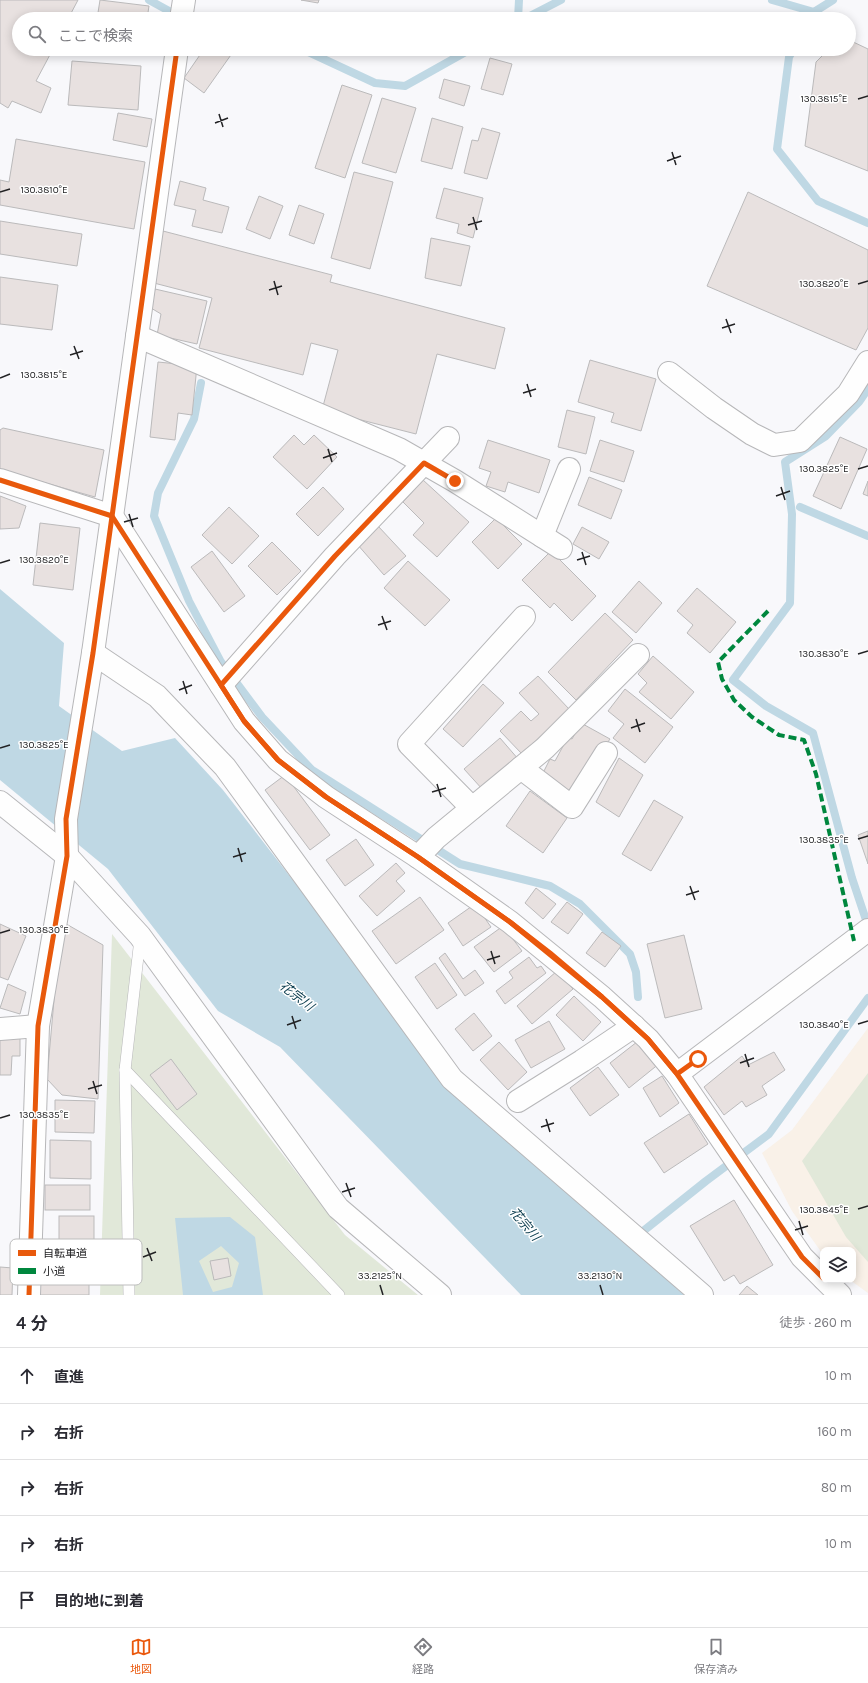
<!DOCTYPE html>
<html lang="ja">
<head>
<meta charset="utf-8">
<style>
  body { margin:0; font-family:Karla,"Noto Sans JP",sans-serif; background:#f7f7f7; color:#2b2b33 }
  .controls { position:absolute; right:12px; bottom:12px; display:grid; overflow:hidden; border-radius:8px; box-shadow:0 2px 10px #0003 }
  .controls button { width:36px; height:36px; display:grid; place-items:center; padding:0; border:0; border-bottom:1px solid #e1e1e2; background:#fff; color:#2b2b33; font:20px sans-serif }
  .stop { position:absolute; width:12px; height:12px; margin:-9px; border:3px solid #ea580c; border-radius:50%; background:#fff }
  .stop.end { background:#ea580c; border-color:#fff; box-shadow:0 1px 4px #0008 }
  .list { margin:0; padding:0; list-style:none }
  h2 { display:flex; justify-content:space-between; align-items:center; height:52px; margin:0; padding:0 16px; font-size:17px }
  h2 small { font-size:13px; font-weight:400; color:#7c7c81 }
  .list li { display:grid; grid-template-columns:26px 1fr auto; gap:12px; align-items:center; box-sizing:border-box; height:56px; padding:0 16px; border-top:1px solid #e1e1e2 }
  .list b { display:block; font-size:15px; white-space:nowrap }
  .list em { font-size:13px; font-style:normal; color:#7c7c81 }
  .icon { flex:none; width:22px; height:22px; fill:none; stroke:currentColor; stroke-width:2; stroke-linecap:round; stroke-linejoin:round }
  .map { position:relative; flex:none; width:868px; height:1295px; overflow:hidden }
  .search { position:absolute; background:#fff; box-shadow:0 2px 10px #0003; left:12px; right:12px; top:12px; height:44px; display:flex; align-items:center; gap:10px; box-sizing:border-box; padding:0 14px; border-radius:22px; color:#7c7c81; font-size:15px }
  .sheet { height:332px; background:#fff }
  nav { display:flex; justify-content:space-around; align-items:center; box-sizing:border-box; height:56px; border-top:1px solid #e1e1e2; background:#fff; font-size:11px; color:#7c7c81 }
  nav a { display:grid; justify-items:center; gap:2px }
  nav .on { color:#ea580c }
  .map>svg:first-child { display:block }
  .education { fill:#f9f1e8 }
  .green { fill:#e1e8d9 }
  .water { fill:#bfd8e4; fill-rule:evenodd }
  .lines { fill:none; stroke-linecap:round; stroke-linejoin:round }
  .stream { stroke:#bfd8e4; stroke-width:8 }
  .building { fill:#e8e1e0; stroke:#bbbabb }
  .lane-casing { stroke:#b7b7b9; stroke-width:12 }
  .street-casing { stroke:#b7b7b9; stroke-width:24 }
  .lane { stroke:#fefefe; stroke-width:11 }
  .street { stroke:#fefefe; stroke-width:22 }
  .quiet { stroke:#00873e; stroke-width:4; stroke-dasharray:8 4; stroke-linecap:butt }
  .cycleway-casing { stroke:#fff; stroke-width:8 }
  .cycleway { stroke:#e8590c; stroke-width:5 }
  .route { stroke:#ea580c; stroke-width:5 }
  .ticks { fill:none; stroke:#222224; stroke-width:1.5 }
  .labels { text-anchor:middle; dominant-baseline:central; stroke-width:3; stroke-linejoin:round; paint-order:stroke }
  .water-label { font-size:13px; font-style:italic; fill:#0a3c4e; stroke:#fff }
  .key { fill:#fff; stroke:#bdbdbd; stroke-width:1 }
  .key-label { font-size:11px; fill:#222224 }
  .ticks-label { font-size:10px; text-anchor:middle; fill:#222224; stroke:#fff; stroke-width:3; stroke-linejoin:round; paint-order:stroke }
</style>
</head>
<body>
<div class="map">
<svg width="868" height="1295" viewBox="0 0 868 1295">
  <rect width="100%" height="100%" fill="#f8f8fb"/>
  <!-- education -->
  <polygon class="education" points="868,1028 868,1293 850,1280 853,1280 853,1250 823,1250 823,1254 822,1253 792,1211 762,1153 792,1130"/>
  <!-- green -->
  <g class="green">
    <polygon points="112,934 345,1235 418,1295 100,1295"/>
    <polygon points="868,1073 868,1262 846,1237 802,1161"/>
  </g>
  <!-- water -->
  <g class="water">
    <polygon points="0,589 64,643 59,706 122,751 175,738 223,790 454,1088 684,1295 521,1295 280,1047 218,1011 108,869 0,780"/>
    <path d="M 230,1217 L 255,1237 L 263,1295 L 183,1295 L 175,1218 ZM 221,1246 L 239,1263 L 232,1287 L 213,1292 L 199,1261 Z"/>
  </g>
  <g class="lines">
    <!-- stream -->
    <g class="stream">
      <polyline points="149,0 180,17"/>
      <polyline points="772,0 814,12 810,19"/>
      <polyline points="814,12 833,0"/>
      <polyline points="518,19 519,0"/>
      <polyline points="524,19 561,0"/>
      <polyline points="302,49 375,83 405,86 471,49"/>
      <polyline points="794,49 789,57 777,149 818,201 868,223"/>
      <polyline points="201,383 194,419 158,493 154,516 189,601 221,662 262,717 312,770 460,864 550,886 580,904 630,954 636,972 638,997"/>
      <polyline points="868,389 859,402 826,436 785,462 792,514 790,603 733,680 766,706 813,733 852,878 868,926"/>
      <polyline points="800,507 868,536"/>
      <polyline points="637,1236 706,1181 769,1134 868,998"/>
    </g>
  </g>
  <!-- building -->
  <g class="building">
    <polygon points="0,0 78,0 68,19 19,19 19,49 53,49 36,81 51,88 41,113 12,101 8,108 0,103"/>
    <polygon points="100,0 149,6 147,19 97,19"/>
    <polygon points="301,0 319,0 318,3"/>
    <polygon points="849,40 868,49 868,171 805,146 816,62 829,49 849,49"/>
    <polygon points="204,49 229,49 233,52 204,93 184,78"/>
    <polygon points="490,58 512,64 503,95 481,89"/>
    <polygon points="72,61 141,66 138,110 68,105"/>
    <polygon points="444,79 470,86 464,106 439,98"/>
    <polygon points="342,85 372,95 345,178 315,168"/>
    <polygon points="382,98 416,108 396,173 362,163"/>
    <polygon points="118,113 152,119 147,147 113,140"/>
    <polygon points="432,118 463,127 452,169 421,161"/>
    <polygon points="482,128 500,133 487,179 464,173 472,140 478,141"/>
    <polygon points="16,139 145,162 134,229 0,205 0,180 9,182"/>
    <polygon points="354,172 393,182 370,269 331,258"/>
    <polygon points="180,181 206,188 203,200 229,207 222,233 192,226 196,210 174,205"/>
    <polygon points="444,188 483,198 473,238 457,233 459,224 436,218"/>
    <polygon points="748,192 868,250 868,328 856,350 707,286"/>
    <polygon points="259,196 283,206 270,239 246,229"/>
    <polygon points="299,205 324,214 314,244 289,235"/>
    <polygon points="0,221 82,234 77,266 0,254"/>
    <polygon points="163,231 332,275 330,282 505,328 495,369 437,354 416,434 322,410 338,350 311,343 303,375 199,348 212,298 150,282"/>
    <polygon points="431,238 470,246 461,286 425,278"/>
    <polygon points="0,277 58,285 52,330 0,324"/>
    <polygon points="155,289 207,301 197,344 157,335 161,314 151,308"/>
    <polygon points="590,360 656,379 641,431 611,422 614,413 578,402"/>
    <polygon points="158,362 197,366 192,415 178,413 175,440 150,437"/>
    <polygon points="567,410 595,417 586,454 558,447"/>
    <polygon points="3,428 104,450 95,497 0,470 0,430"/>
    <polygon points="294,435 304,445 314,435 337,457 307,489 273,457"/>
    <polygon points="840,437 867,449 841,509 813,496"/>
    <polygon points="488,440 550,460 539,493 508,482 505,492 486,486 491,472 479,468"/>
    <polygon points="600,440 634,451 624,482 590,471"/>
    <polygon points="589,477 622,490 611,519 578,505"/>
    <polygon points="423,480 469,522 437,557 413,535 424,523 403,502"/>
    <polygon points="868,481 868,496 863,494"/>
    <polygon points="323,487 344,509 318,536 296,514"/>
    <polygon points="0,496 26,506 19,528 0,529"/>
    <polygon points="229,507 259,536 232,564 202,535"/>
    <polygon points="496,518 522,544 498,569 472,542"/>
    <polygon points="40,523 80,528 73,590 33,585"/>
    <polygon points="378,526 406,556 384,575 357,544"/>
    <polygon points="582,527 609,542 599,559 573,544"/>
    <polygon points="272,542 301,571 277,595 248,566"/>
    <polygon points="212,551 245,596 224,612 191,567"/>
    <polygon points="551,551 596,596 572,621 554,603 550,608 522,580"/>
    <polygon points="408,561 450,600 425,626 384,588"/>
    <polygon points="639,581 662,603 636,633 612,612"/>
    <polygon points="697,588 736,622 710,653 687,633 693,625 677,611"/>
    <polygon points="605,613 633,640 576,700 548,672"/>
    <polygon points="653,656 694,692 671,719 639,692 647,683 638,674"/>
    <polygon points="538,676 569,709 522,754 500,731 521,711 531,721 539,714 519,693"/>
    <polygon points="483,684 504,703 463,747 443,729"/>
    <polygon points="625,689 673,727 645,763 613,738 624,724 608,711"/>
    <polygon points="581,723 610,739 571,795 541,777 550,759 555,761 568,737 572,739"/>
    <polygon points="500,738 519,760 483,790 464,769"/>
    <polygon points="619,758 643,775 619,817 596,802"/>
    <polygon points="285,775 330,835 310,850 265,790"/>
    <polygon points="530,791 567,818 543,853 506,826"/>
    <polygon points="654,800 683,817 651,871 622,854"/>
    <polygon points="868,831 868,864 858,835"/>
    <polygon points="356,839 374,865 345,886 326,860"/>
    <polygon points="396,863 405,873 396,881 405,891 377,916 359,896"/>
    <polygon points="536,888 556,904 543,919 525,903"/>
    <polygon points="420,897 444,930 396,964 372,931"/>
    <polygon points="567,902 583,914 568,934 551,922"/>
    <polygon points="475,904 491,927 463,946 448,923"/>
    <polygon points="61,921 103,945 98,1099 62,1095 47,1079"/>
    <polygon points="0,924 26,936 8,980 0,977"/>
    <polygon points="503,926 522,951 494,972 474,947"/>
    <polygon points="602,932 621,946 605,967 586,953"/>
    <polygon points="684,935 702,1009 665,1018 647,944"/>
    <polygon points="445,953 463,979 475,970 484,983 465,996 439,958"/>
    <polygon points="529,957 537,968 541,966 546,973 505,1004 496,991 513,978 509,972"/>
    <polygon points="435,963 457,995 437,1009 415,977"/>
    <polygon points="557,971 573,989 532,1024 517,1006"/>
    <polygon points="8,984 26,992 20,1014 0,1008"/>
    <polygon points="574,996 601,1022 583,1041 556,1015"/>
    <polygon points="474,1013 492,1036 473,1051 455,1029"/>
    <polygon points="549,1021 565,1049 531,1068 515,1040"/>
    <polygon points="0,1035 20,1036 20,1056 12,1056 11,1075 0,1075"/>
    <polygon points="642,1038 660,1063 629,1088 610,1063"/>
    <polygon points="499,1042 527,1072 508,1090 480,1060"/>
    <polygon points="774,1052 785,1070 762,1086 767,1095 746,1107 742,1101 724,1115 704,1087 742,1056 748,1065"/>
    <polygon points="171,1059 197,1094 177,1110 150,1075"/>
    <polygon points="598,1067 619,1095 590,1116 570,1088"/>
    <polygon points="662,1076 679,1103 660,1117 643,1088"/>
    <polygon points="55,1100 95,1101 94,1133 55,1132"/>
    <polygon points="689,1114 708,1144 664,1173 644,1143"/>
    <polygon points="50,1140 91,1141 91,1179 50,1178"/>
    <rect x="45" y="1185" width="45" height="25"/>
    <polygon points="734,1200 773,1265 740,1284 734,1275 724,1281 690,1226"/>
    <rect x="59" y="1216" width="35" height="26"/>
    <polygon points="228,1258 231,1276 214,1280 210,1261"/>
    <polygon points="0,1267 13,1268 12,1295 0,1295"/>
    <polygon points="89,1273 89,1295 40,1295 39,1274"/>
    <polygon points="747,1286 758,1295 739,1295"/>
  </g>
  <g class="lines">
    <!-- lane casing -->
    <g class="lane-casing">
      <g id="lane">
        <polyline points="125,1070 339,1295"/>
        <polyline points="129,1295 125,1070 140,939"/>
      </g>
    </g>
    <!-- street casing -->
    <g class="street-casing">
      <g id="street">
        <polyline points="181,19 184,0"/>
        <polyline points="137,336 399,449 455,481 561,548"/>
        <polyline points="669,373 714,408 752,434 774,445 800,441 848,394 868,362"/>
        <polyline points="0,480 112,516 244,721 278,760 326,797 418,857 510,922 602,997 648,1039 677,1074 802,1257 823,1278"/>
        <polyline points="542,536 569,469"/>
        <polyline points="93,653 157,696 225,767 452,1079 702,1295"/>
        <polyline points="221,685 335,556 448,438"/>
        <polyline points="521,768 572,807 606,753"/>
        <polyline points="0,802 67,856 140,936 338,1208 440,1295"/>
        <polyline points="472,808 409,744 524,617"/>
        <polyline points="418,857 436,838 545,748 638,655"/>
        <polyline points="0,1029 38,1026"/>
        <polyline points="677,1074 868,930"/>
        <polyline points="518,1101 582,1061 634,1026"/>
        <polyline points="825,1280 840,1295"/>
        <polyline points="29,1295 38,1026 67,856 66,819 93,653 177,49"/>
      </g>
    </g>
    <!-- lane -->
    <use href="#lane" class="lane"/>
    <!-- street -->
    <use href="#street" class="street"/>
    <!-- quiet -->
    <polyline class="quiet" points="768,611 718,662 722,679 734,700 752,717 779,735 804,740 816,774 854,941"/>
    <!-- cycleway casing -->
    <g class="cycleway-casing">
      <g id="cycleway">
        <polyline points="0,480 112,516 244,721 278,760 326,797 418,857 510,922 602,997 648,1039 677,1074 802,1257 823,1278"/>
        <polyline points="29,1295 38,1026 67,856 66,819 93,653 177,49"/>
      </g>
    </g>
    <!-- cycleway -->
    <use href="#cycleway" class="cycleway"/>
  </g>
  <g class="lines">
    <!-- route -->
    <polyline class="route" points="455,481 424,463 335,556 221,685 244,721 278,760 326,797 418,857 510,922 550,953 602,997 648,1039 677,1074 698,1059"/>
  </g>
  <!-- ticks -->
  <path class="ticks" d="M 858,99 L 868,96M 219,114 L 223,127M 215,123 L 228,118M 672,152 L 676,165M 667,161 L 681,156M 0,192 L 10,189M 473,217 L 477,230M 468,225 L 482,221M 274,281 L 278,295M 858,284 L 868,281M 269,290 L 282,286M 726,319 L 731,333M 722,328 L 735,324M 74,346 L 79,359M 70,355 L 83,351M 0,378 L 10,374M 527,384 L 531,397M 523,393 L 536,389M 328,449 L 332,462M 323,458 L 337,453M 858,469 L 868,466M 781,487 L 785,500M 776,496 L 790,491M 129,514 L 133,527M 124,522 L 138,518M 582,552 L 586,565M 577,560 L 590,556M 0,563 L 10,560M 382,616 L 387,630M 378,625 L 391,621M 858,654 L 868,651M 183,681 L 187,694M 179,690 L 192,685M 636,719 L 640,732M 631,728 L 645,723M 0,748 L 10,745M 437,784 L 441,797M 432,792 L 446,788M 858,839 L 868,836M 238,848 L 242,862M 233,857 L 246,853M 690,886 L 695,900M 686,895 L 699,891M 0,933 L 10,930M 491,951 L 495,964M 487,960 L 500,956M 292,1016 L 296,1029M 858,1024 L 868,1021M 287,1025 L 301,1020M 745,1054 L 749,1067M 740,1063 L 754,1058M 93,1081 L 97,1094M 88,1089 L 102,1085M 0,1118 L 10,1115M 546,1119 L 550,1132M 541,1127 L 554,1123M 346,1183 L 351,1197M 342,1192 L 355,1188M 858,1209 L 868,1206M 799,1221 L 803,1235M 795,1230 L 808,1226M 147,1248 L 152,1261M 143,1257 L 156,1252M 380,1285 L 383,1295M 600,1285 L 603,1295"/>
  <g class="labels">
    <!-- water labels -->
    <g class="water-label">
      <text transform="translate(297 996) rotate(38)">花宗川</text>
      <text transform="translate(525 1224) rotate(50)">花宗川</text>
    </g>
  </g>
  <!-- legend -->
  <rect x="10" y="1239" width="132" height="46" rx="6" class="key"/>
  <rect x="18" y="1250" width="18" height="6" fill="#e8590c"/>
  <rect x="18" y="1268" width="18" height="6" fill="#00873e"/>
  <g class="key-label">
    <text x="43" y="1257">自転車道</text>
    <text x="43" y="1275">小道</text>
  </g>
  <g class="ticks-label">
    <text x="824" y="102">130.3815°E</text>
    <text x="44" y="193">130.3810°E</text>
    <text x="824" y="287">130.3820°E</text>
    <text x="44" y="378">130.3815°E</text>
    <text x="824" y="472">130.3825°E</text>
    <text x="44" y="563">130.3820°E</text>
    <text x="824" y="657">130.3830°E</text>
    <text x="44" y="748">130.3825°E</text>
    <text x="824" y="843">130.3835°E</text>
    <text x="44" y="933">130.3830°E</text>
    <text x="824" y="1028">130.3840°E</text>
    <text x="44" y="1118">130.3835°E</text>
    <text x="824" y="1213">130.3845°E</text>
    <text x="380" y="1279">33.2125°N</text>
    <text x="600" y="1279">33.2130°N</text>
  </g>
</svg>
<div class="controls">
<button><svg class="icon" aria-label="layers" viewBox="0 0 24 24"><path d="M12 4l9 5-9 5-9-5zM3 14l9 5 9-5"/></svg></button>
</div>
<div class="stop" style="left:698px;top:1059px"></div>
<div class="stop end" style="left:455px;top:481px"></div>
<div class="search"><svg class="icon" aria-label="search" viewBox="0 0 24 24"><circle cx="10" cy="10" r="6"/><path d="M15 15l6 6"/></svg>ここで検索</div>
</div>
<section class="sheet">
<h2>4 分<small>徒歩 · 260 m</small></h2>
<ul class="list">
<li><svg class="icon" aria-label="ahead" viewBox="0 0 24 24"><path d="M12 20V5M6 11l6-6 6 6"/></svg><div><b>直進</b></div><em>10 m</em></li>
<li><svg class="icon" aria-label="right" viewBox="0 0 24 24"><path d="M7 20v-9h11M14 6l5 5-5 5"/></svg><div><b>右折</b></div><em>160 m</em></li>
<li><svg class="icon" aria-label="right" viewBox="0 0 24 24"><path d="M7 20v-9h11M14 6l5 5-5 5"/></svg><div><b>右折</b></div><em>80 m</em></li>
<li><svg class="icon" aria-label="right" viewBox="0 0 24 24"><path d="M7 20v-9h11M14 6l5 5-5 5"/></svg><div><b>右折</b></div><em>10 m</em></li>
<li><svg class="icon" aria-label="arrive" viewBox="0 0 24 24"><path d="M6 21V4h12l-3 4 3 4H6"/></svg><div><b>目的地に到着</b></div></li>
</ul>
</section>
<nav>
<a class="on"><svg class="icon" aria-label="map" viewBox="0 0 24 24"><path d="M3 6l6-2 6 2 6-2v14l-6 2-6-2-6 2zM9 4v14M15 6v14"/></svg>地図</a>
<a><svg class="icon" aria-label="directions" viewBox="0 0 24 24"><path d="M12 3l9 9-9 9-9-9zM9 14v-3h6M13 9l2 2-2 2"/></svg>経路</a>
<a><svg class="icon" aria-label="saved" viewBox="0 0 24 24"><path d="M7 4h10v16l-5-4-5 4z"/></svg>保存済み</a>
</nav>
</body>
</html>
